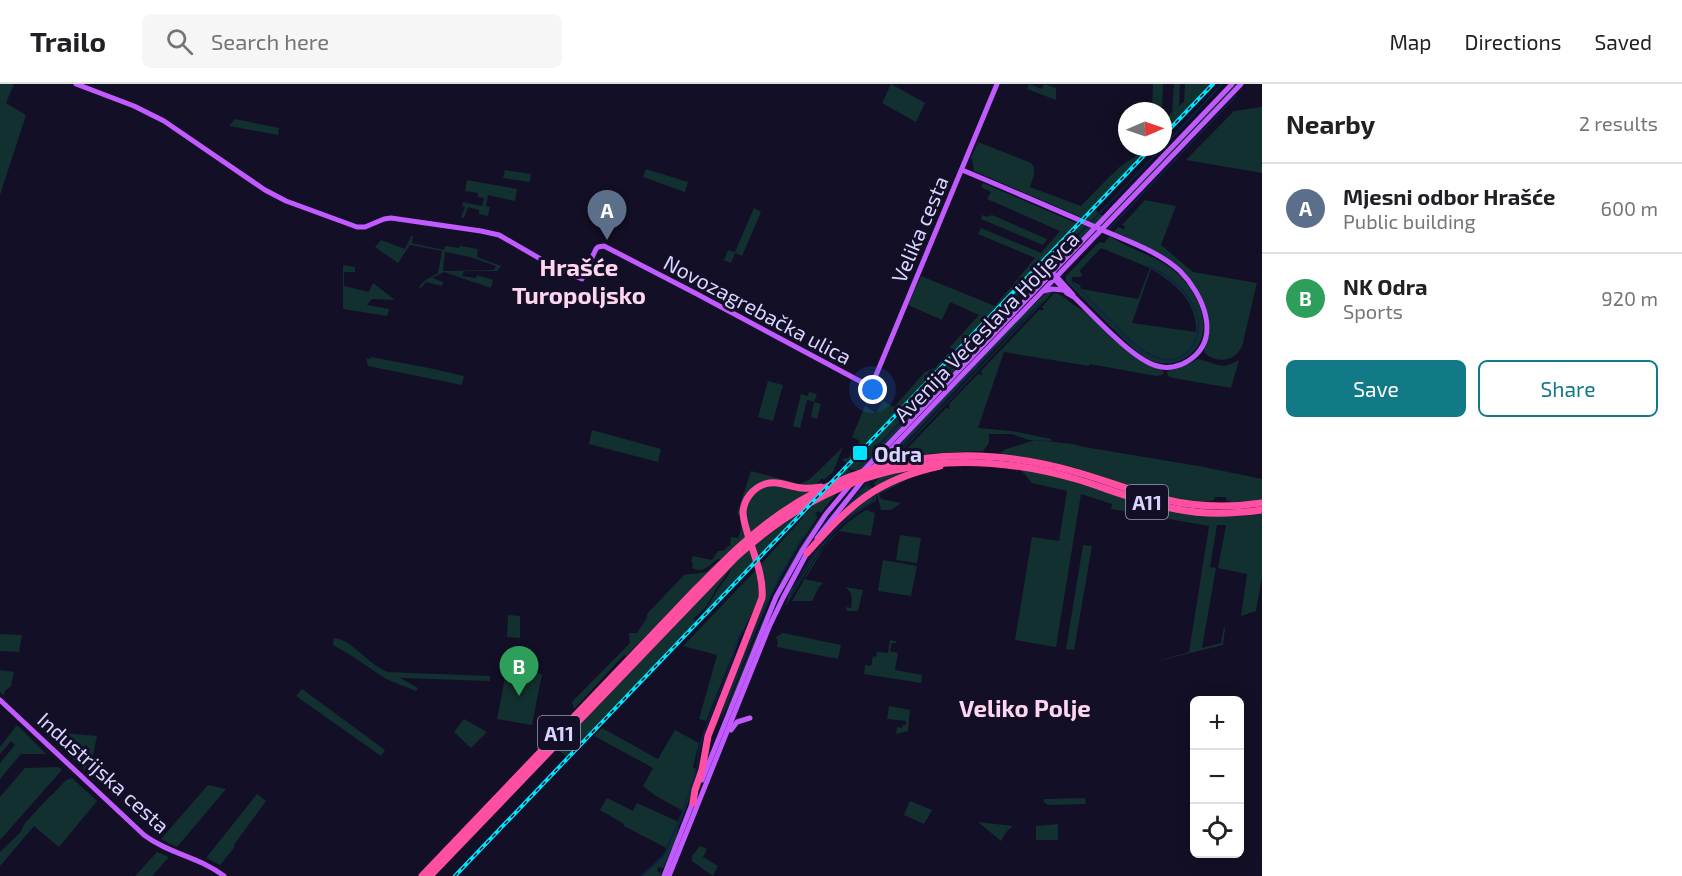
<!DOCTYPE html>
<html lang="en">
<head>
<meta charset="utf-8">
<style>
  body { margin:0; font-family:"Exo 2",sans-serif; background:#f6f6f6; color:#202124 }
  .controls { position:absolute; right:18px; bottom:18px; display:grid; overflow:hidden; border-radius:9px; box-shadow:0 3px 15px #0003 }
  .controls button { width:54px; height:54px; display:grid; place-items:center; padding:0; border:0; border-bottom:2px solid #e0e0e0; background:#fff; color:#202124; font:30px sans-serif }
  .compass { position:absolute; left:1118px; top:18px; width:54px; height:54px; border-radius:50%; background:#fff; box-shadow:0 3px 15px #0003; rotate:88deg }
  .you { position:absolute; left:873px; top:306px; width:21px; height:21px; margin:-15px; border:4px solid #fff; border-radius:50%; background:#1a73e8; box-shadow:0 0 0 9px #1a73e833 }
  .badge { display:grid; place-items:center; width:39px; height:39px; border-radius:50%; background:#127987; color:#fff; font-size:20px; font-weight:700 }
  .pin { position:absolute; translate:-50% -50px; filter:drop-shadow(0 2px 3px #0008) }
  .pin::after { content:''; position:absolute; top:32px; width:21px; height:18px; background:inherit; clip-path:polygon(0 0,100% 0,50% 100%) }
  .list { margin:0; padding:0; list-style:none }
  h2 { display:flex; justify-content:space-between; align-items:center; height:78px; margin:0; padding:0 24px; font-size:26px }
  h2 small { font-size:20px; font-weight:400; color:#757577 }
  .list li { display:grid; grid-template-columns:39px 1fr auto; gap:18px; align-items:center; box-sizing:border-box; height:90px; padding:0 24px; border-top:2px solid #e0e0e0 }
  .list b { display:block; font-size:22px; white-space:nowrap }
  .list p { margin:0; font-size:20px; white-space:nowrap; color:#757577 }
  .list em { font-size:20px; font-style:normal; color:#757577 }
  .actions { display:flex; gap:12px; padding:18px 24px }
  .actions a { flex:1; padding:14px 0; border:2px solid #127987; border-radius:9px; text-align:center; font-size:21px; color:#127987 }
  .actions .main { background:#127987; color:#fff }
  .icon { flex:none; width:33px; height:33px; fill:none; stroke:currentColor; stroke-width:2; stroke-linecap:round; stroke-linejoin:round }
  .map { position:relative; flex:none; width:1262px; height:792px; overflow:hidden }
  header { display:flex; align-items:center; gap:36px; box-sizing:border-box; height:84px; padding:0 30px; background:#fff; border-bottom:2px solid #e0e0e0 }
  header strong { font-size:28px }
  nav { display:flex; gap:33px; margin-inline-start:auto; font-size:21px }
  .search { width:420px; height:54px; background:#f6f6f6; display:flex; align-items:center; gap:15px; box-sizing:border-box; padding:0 21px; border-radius:9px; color:#757577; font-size:22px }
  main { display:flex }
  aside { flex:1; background:#fff }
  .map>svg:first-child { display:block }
  .green { fill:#12302f; fill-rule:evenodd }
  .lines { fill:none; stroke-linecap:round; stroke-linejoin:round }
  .stream { stroke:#0c2248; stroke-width:1.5 }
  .major { stroke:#c25bff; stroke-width:5 }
  .highway { stroke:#ff4fa3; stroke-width:7 }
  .rail-casing { stroke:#00e5ff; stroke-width:4 }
  .rail { stroke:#130f26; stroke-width:1.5; stroke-dasharray:4.5; stroke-linecap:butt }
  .poi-dot { fill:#00e5ff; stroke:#130f26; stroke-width:2 }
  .labels { text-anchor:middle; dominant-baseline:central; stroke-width:6; stroke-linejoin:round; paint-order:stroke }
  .shield { fill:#130f26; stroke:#9e99be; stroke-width:1.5 }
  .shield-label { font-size:20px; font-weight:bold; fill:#d9d4ff }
  .street-label { font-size:21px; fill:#d9d4ff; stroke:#130f26 }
  .poi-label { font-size:21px; font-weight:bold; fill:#d9d4ff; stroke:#130f26; text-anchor:start }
  .quarter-label { font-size:24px; font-weight:bold; fill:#ffd6f0; stroke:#130f26 }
</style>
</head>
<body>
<header>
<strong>Trailo</strong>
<div class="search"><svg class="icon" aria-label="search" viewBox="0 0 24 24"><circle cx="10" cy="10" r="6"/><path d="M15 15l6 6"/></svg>Search here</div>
<nav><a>Map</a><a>Directions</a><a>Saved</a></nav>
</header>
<main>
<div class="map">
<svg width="1262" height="792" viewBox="0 0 1262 792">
  <rect width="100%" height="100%" fill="#130f26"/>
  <!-- green -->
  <g class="green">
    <polygon points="0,0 14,0 6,19 26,31 0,111"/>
    <polygon points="891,0 925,19 916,38 882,19"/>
    <polygon points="1029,0 1042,5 1044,0 1056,4 1056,16 1027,5"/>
    <polygon points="1153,0 1163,0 1162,27 1152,27"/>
    <polygon points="1174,0 1180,0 1179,22 1184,18 1185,0 1211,0 1163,50 1163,37 1172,28"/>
    <polygon points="1234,0 1238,0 1058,187 1094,147"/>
    <polygon points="1262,23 1262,89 1186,76 1234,27"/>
    <polygon points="235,35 279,44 278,51 229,42"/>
    <path d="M 978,58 L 1031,79 L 1034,83 L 1034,91 L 1030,103 L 1081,122 C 1094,109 1106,95 1120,83 C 1126,77 1136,74 1139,69 L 1130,67 L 1133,65 L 1145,65 L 1151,63 L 1083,134 L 974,87 L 972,75 L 971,74 Z"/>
    <polygon points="646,85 688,98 685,108 643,93"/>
    <polygon points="505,86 531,90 530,98 503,94"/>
    <polygon points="467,96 517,105 515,117 488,111 486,122 490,123 488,132 479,130 479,126 468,123 464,134 461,133 465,123 462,122 463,118 482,122 484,114 478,113 478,109 465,107"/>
    <polygon points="983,99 1078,140 847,380 842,375 848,374 860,357 852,353 865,322 876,329 883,317 894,323 925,288 935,284 952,265 950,263 979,231 950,218 942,236 908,221 921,192 995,222 1035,174 978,150 981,144 1041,169 1060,147 987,115 991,108 981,103"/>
    <path d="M 1145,116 L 1176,122 L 1161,161 L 1193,188 L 1257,199 C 1253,214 1250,230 1246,246 C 1244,252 1244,259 1241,264 C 1233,279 1214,279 1204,268 L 1210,246 L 1208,231 L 1200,210 L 1190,195 L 1180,184 L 1125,152 L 1116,149 L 1111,153 C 1132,167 1161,173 1179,191 C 1191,203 1200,218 1203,235 C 1208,266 1178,288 1150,276 C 1135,269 1123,254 1111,243 C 1096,228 1081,212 1066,197 L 1066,192 L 1095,162 L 1100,158 L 1104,159 L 1118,143 L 1124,145 L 1125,142 L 1122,141 ZM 1101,164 L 1150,184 L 1138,215 L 1081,205 L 1080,201 L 1072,197 L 1072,193 L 1081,193 L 1082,189 L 1080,188 L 1080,186 ZM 1151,185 C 1175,199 1198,219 1196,248 L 1132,239 Z"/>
    <polygon points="754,124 761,128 742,172 735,169 731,179 724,176 728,166 735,168"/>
    <polygon points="1094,126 1099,129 1014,214 998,234 876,363 858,384 992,243 1015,216 1100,130 1103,132 1045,192 1043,191 1013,219 1015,222 1008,231 860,386 851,386 848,383"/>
    <polygon points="982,131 987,133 992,131 1047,155 1043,161 981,135"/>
    <path d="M 411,152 L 413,152 L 412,159 L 444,166 L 445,162 L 459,164 L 460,162 L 478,165 L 477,173 L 501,182 L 497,187 L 464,187 L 462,192 L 476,194 L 477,191 L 493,196 L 491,204 L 444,188 L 432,194 L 443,198 L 442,202 L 426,198 L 421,204 L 419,203 L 424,197 L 438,189 L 442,167 L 410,161 L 398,179 L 375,163 L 381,156 L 405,165 ZM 445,168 L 470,173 L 496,182 L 494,186 L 443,187 Z"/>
    <polygon points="343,181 355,183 355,188 344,188 344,202 369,208 373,199 395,216 372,215 367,221 389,225 387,232 343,225"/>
    <path d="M 1051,206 L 1052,208 L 1051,210 L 873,397 L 869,396 L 868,393 L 1015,238 L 1046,209 ZM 1041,219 L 877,391 L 875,390 L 1022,236 Z"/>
    <path d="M 1054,209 C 1065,211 1069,219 1079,224 C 1109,241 1125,275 1162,286 L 1164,289 L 1162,291 L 1156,292 L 1090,280 L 1089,282 L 1004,268 L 978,344 L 1012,347 L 1051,355 L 1051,357 L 1029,356 L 1012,350 L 989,350 L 989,359 L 983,367 L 937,369 L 902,373 L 886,391 L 906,387 L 905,397 L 879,410 L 881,415 L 901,419 L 891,426 L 881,426 C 880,422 874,401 874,399 L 946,324 L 950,325 L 949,320 L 978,290 L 982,291 L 981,287 L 1039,226 L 1044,226 L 1042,223 Z"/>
    <polygon points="371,273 429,284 464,292 462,301 368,282 366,274 370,275"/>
    <path d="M 1198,275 C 1216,279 1221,287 1239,276 L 1231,304 L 1173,294 L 1168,292 L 1167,289 L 1169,286 L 1186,281 Z"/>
    <polygon points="768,297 783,301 773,337 758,333"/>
    <polygon points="809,308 817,310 814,318 821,320 817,335 811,333 814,318 807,316 800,344 793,342 801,310 808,312"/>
    <polygon points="592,346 661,365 658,378 589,360"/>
    <path d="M 1035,356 L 1073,360 L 1084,363 L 1204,383 L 1262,395 L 1262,416 L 1235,419 L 1226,416 L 1226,413 L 1215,413 L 1214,416 C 1181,425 1110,394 1076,384 C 1050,377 1025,373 999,369 L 1006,365 Z"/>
    <path d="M 843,363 L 833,388 L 824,396 L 822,394 L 817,400 L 823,405 L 700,534 L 699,533 C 709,523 712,514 719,504 C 724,496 730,492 731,482 L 727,477 L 718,475 C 709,481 704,490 692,484 L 693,479 L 691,478 L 693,472 L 712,476 L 718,467 L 723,467 L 728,462 L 730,462 L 731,453 L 738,454 L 741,446 L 740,431 L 737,430 L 751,387 L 800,400 L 810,395 Z"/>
    <polygon points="847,384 851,388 852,394 837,409 821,429 818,427 815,430 818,433 796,465 775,504 762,531 720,639 724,625 718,637 718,638 716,637 758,517 739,555 706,637 699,635 717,571 683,562 754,488"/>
    <path d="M 1020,385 C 1035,388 1051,391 1065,395 C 1134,416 1187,440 1262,430 L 1262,493 L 1256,527 L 1241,532 L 1247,490 L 1218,484 L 1226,441 L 1217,441 L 1210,483 L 1216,484 L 1202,564 L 1221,559 L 1224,543 L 1225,544 L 1223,561 L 1150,579 L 1189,568 L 1209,442 L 1111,425 L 1112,420 L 1081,410 L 1056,563 L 1015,556 L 1032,453 L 1059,457 L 1067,407 L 1032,399 Z"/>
    <path d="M 868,397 L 869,399 L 876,412 L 876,417 L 861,426 C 879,416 875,415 868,399 L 851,418 L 867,401 L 872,410 L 873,417 C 863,425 851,430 841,438 C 823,455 798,488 791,512 L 819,464 L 837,444 L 847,436 L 833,449 L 820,466 L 785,523 L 790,507 L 824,455 L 832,438 Z"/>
    <path d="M 826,425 L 795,474 L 726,631 L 727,624 C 755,555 780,484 826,425 Z"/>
    <path d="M 866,426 L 875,429 L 871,452 L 839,447 L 824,464 L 805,495 L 823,499 L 819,503 L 812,517 L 792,517 C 799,506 804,495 810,484 C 824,460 842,440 866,426 Z"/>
    <polygon points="900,451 921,454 917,479 896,476"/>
    <polygon points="1083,461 1092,462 1074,566 1066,565"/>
    <polygon points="883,476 917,482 911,512 878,507"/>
    <polygon points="718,477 729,484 729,487 716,505 706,523 693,535 697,538 567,673 557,665 710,504 701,495 626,572 624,571 574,625 572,618 630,559 629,549 637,549 647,534 647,530 684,491 706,488"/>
    <path d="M 845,503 L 863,506 L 858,527 L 847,527 L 846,523 L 851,524 C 852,515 853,508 845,503 Z"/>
    <polygon points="508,531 520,532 520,554 507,553"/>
    <polygon points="783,549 841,561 838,575 777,563 778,558 776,553"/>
    <polygon points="0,550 22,551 19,568 0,567"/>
    <path d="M 334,554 C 350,556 362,572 375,581 C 379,584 383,586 388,588 L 490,592 L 490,597 L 400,594 L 418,604 L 416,607 L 386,595 L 352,572 L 333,561 Z"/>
    <polygon points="890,556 896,557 896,559 892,559 890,567 898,569 895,586 922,591 921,599 864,590 865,581 871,582 873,572 876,573 877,568 888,569"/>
    <polygon points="507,583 542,590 532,641 497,635"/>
    <polygon points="0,586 14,588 11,602 5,607 4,612 0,608"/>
    <polygon points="302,605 385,666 381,672 296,612"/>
    <polygon points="889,622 910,626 908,647 896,650 897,643 902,644 903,641 906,641 906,637 887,635"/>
    <polygon points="464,635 487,648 471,664 454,648"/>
    <polygon points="17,641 46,670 21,670 0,695 0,679 15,661 11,657 0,670 0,663"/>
    <polygon points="602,644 658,675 675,646 699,659 693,683 696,685 692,703 698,688 696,698 678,744 675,758 663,784 658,783 657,787 660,789 662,786 660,792 642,792 664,772 678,740 666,764 624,742 624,740 600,726 607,714 633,727 637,719 679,738 683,727 656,712 643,702 653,684 594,652"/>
    <polygon points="42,647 97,652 92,675 87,688"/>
    <polygon points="59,683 62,686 0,756 0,713 25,684"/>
    <polygon points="72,694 97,717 59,763 34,742 0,782 0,768 20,749 25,739 49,713 52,711 66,696"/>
    <polygon points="208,701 226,705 177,763 161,755"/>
    <polygon points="257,710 266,717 234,761 234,764 220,781 206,774"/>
    <polygon points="1085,714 1086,720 1048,721 1044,718 1044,715"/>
    <polygon points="910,717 932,726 924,740 904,731"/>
    <polygon points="978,738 1013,742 1006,748 1001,757"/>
    <polygon points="1058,740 1058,756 1036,756 1036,742"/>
    <polygon points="700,762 707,765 703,773 718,782 713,792 692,777 692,772"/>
    <polygon points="157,768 169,773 152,792 135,792"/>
  </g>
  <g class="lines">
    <!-- stream -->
    <g class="stream">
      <polyline points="1163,63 1222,0"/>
      <polyline points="1091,138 1163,63"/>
      <polyline points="1108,146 1236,12"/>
      <polyline points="1070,196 1112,238"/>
      <path d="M 1115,241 C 1127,253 1139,267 1155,273 C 1184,286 1206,255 1196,228 C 1188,207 1170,193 1151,183"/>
      <polyline points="887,378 994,265 1041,219"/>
      <polyline points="858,383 991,243 1014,215 1088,142"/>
      <polyline points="867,400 871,407"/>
      <polyline points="852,418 868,399"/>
      <path d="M 791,511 C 811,471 832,442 871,419 L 874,415 L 873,411"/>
      <polyline points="752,548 755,547 778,496 803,453"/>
      <polyline points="718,637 754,548"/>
      <path d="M 641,792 L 664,771 L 680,734 L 698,684 C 694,665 716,618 724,598 C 730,584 734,568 739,553 L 742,547 L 747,546"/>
    </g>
    <!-- major -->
    <g class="major">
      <polyline points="76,0 134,22 164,37 265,106 286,117 357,143 365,143 384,135 391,134 481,147 499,151 551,181 582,195 596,165 598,163 604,162 695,209 869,302 874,296 997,0"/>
      <path d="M 962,86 C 1008,105 1054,125 1100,145 C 1127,157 1158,167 1180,187 C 1203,210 1223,255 1188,277 C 1179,283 1167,285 1157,282 C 1132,275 1094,232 1074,213 L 1067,209 L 1052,192"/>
      <polyline points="1055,191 1073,211"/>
      <polyline points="1043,207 1052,205 1063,206"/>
      <polyline points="873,384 1241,0"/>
      <polyline points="861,389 1232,0"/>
      <polyline points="817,454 863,396"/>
      <path d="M 0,616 L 144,751 C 169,770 200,773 224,792"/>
      <polyline points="731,646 737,638 750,634"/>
      <polyline points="702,696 776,513 803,465 826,430 851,400"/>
      <polyline points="664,792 694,715"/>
      <polyline points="669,792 769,543 783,514 808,467"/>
    </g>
    <!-- highway -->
    <g class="highway">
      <path d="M 807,469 C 849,422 875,396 940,382"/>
      <path d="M 693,719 L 695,706 L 702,686 L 708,652 L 762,514 C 764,493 754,471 748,451 C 746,443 743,436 743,428 C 744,415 753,404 765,400 C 778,396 789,403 802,404 C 808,405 814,404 821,403"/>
      <path d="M 422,792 L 696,505 C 722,479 747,453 777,432 C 867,368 972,358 1076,388 C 1105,396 1133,408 1163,415 C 1195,423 1229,424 1262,419"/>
      <path d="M 430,792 L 735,474 C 835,382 947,358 1076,395 C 1109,405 1142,419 1176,425 C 1204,431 1233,430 1262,426"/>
    </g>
    <!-- rail casing -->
    <g class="rail-casing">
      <g id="rail">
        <polyline points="1163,52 1213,0"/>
        <polyline points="455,792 1152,63"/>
      </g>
    </g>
    <!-- rail -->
    <use href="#rail" class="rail"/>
  </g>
  <!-- markers -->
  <rect class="poi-dot" x="852" y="361" width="16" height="16" rx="3"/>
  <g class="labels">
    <!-- shield labels -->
    <g class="shield">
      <rect x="1126" y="401" width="42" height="34" rx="4.5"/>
      <rect x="538" y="632" width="42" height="34" rx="4.5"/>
    </g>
    <g class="shield-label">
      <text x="1147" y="418">A11</text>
      <text x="559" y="649">A11</text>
    </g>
    <!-- street labels -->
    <g class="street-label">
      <text transform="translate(919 145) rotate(-67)">Velika cesta</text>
      <text transform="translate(758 225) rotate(28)">Novozagrebačka ulica</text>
      <text transform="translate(986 242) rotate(-46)">Avenija Većeslava Holjevca</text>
      <text transform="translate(104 688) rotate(42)">Industrijska cesta</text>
    </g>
    <!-- poi labels -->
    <g class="poi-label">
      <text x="874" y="369">Odra</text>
    </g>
    <!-- quarter labels -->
    <g class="quarter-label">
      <text x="579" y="182">Hrašće<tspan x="579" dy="28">Turopoljsko</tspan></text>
      <text x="1025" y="623">Veliko Polje</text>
    </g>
  </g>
</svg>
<div class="controls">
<button>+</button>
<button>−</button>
<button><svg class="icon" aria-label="locate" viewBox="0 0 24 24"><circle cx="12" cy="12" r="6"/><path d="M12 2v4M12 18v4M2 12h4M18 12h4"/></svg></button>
</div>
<svg class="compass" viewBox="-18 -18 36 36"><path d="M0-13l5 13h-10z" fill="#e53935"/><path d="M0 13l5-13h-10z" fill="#757577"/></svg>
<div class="you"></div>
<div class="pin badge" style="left:607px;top:156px;background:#5c6f8a">A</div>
<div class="pin badge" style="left:519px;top:612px;background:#2e9e5b">B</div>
</div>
<aside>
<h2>Nearby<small>2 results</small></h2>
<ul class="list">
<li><span class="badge" style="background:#5c6f8a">A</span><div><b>Mjesni odbor Hrašće</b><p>Public building</p></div><em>600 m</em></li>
<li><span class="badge" style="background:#2e9e5b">B</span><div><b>NK Odra</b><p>Sports</p></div><em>920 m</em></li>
</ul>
<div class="actions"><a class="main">Save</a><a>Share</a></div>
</aside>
</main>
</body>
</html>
